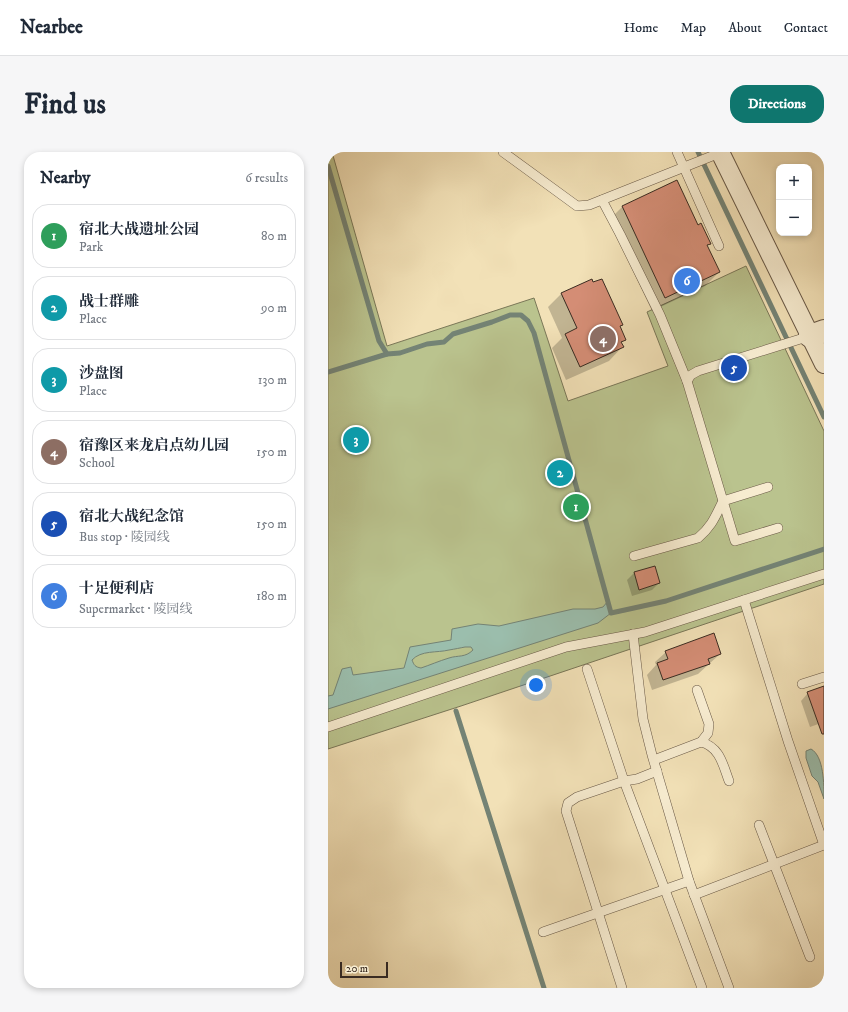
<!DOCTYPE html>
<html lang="en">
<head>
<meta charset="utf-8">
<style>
  body { margin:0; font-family:"IM FELL DW Pica","Noto Serif SC",serif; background:#f6f6f7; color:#1f2937 }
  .controls { position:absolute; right:12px; top:12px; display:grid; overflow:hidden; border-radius:8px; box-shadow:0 2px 6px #0003 }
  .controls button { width:36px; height:36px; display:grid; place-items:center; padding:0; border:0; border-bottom:1px solid #e0e1e3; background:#fff; color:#1f2937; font:20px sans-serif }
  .scale { position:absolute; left:12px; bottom:10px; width:48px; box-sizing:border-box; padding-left:4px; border:2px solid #3a2b21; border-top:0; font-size:11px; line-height:14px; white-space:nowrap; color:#3a2b21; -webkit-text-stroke:3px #f7ecd0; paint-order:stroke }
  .you { position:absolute; left:208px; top:533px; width:14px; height:14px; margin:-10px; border:3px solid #fff; border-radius:50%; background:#1a73e8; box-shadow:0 0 0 6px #1a73e833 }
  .badge { display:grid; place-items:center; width:26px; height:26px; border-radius:50%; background:#0f766e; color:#fff; font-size:13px; font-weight:700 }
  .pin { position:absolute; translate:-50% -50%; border:2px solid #fff; box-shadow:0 1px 4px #0006 }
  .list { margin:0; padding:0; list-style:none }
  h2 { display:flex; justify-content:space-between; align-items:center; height:52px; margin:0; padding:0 16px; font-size:17px }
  h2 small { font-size:13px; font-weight:400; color:#747a83 }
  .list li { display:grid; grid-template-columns:26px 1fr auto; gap:12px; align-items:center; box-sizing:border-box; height:64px; margin:0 8px 8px; padding:0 8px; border:1px solid #e0e1e3; border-radius:16px }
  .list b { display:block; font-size:15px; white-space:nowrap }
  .list p { margin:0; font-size:13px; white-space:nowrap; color:#747a83 }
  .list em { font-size:13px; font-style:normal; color:#747a83 }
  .map { position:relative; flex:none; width:496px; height:836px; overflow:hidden; border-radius:16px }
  header { display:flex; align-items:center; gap:24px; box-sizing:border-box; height:56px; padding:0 20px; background:#fff; border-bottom:1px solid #e0e1e3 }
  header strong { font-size:19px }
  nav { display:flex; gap:22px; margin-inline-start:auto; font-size:14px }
  .intro { display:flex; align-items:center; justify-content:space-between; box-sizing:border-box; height:96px; padding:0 24px }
  h1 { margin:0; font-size:28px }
  .button { padding:10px 18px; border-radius:16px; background:#0f766e; color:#fff; font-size:14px; font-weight:700 }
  main { display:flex; gap:24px; padding:0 24px }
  aside { flex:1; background:#fff; border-radius:16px; box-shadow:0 2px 6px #0003 }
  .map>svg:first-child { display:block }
  .green { fill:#bac38e; stroke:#7a7758 }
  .water { fill:#9bbead; stroke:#748375; fill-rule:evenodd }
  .shadow { fill:#0003 }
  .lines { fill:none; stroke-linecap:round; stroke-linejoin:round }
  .stream { stroke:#748375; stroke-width:5 }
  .building { fill:#d48d75; stroke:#3a2b21 }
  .service-casing { stroke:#685846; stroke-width:10 }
  .minor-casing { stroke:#685846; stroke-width:20 }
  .tertiary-casing { stroke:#685846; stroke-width:24 }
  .service { stroke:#f7ecd0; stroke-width:9 }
  .minor { stroke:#f7ecd0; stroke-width:18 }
  .tertiary { stroke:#f7ecd0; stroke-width:22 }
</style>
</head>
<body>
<header>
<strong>Nearbee</strong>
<nav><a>Home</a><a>Map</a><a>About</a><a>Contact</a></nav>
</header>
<div class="intro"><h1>Find us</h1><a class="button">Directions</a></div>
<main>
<aside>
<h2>Nearby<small>6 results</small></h2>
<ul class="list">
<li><span class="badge" style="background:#2e9e5b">1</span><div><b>宿北大战遗址公园</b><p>Park</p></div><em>80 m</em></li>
<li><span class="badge" style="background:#0f9aa8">2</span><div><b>战士群雕</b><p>Place</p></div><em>90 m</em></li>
<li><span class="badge" style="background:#0f9aa8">3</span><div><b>沙盘图</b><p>Place</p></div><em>130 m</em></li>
<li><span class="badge" style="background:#8d6e63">4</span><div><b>宿豫区来龙启点幼儿园</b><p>School</p></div><em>150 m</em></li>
<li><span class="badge" style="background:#1a4fb4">5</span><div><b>宿北大战纪念馆</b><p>Bus stop · 陵园线</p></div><em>150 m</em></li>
<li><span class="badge" style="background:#3f7fe0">6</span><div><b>十足便利店</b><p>Supermarket · 陵园线</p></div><em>180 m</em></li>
</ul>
</aside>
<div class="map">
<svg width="496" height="836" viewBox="0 0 496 836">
  <rect width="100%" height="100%" fill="#f2e1b7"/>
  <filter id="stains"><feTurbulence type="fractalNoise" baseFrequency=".005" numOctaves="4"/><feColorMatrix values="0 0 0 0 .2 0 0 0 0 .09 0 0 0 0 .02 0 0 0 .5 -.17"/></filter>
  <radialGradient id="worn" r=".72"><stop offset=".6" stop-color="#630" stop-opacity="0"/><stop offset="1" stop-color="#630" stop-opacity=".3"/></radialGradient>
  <!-- green -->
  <polygon class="green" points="0,0 4,0 59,194 206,146 240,249 340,214 319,160 418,114 496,279 496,432 133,554 0,597"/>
  <!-- water -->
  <g class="water">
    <path d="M 280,449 L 283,461 L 270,471 L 0,557 L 0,544 L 5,543 L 14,517 L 23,515 L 25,523 L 76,516 L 82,495 L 123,488 L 124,477 L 150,472 L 171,474 L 245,457 L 267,457 L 275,455 ZM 137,495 L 143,495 L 145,498 C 137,506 130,503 121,506 C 111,509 102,513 93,516 C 87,515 86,513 84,508 C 93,498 109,501 121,498 C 127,497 132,496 137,495 Z"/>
    <path d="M 483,597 C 496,604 496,633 496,647 L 490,630 L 484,624 L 478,606 L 478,599 Z"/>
  </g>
  <!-- shadow -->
  <g class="shadow">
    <polygon points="294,55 370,74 381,91 378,94 391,120 377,134 324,159 281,68"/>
    <polygon points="233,142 293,173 291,175 296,187 293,191 294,195 281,209 238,228 224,196 234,186 220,155"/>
    <polygon points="326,415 331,431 324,438 304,444 299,428 306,421"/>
    <polygon points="338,500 392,502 370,522 324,538 319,523 328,513 327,510"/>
    <polygon points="496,535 496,570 482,575 473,549 480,541"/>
  </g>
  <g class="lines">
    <!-- stream -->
    <g class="stream">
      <polyline points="370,0 496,265"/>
      <polyline points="0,14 51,189 59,202 72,201 99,192 116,190 125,182 164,170 182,163 193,163 200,169 206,181 283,461 338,449 496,397"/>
      <polyline points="0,220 59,202"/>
      <polyline points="128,559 216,836"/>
    </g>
  </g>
  <!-- building -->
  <g class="building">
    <polygon points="349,28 370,73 373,71 383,92 379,93 392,120 337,146 294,54"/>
    <polygon points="264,127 265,130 274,127 295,173 292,174 298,188 293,190 296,195 252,215 237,182 249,176 233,141"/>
    <polygon points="327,414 332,431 311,438 306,420"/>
    <polygon points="386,481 393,502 380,507 382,512 335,528 329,511 340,507 337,499"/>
    <polygon points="496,534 496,582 494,582 479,540"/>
  </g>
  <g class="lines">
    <!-- service casing -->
    <g class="service-casing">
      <g id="service">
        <polyline points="175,0 249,54 261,53 394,0"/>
        <polyline points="349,0 391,94"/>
        <polyline points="274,48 292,82 332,163 359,229"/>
        <polyline points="450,376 407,389 359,229 363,223 370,219 482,184"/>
        <path d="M 306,404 L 370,386 C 384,374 387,365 395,349 L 440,335"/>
        <polyline points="416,448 460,589 496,693"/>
        <polyline points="305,482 315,567 324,603 361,729 401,836"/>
        <polyline points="259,517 296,629 374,836"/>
        <polyline points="474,532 496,525"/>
        <polyline points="369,538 381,572 380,581 373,590"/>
        <polyline points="0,575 238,495 317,480 496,422"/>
        <path d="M 326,608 L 373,590 C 392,595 395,613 401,629"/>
        <polyline points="431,673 482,805"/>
        <polyline points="366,743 496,693"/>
        <polyline points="215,780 361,729"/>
        <polyline points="294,836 238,659 240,651 249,645 296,629 309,627 329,619"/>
      </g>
    </g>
    <!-- minor casing -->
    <g class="minor-casing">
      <polyline id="minor" points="392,0 496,212"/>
    </g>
    <!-- tertiary casing -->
    <g class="tertiary-casing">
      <polyline id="tertiary" points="482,184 496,179"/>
    </g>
    <!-- service -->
    <use href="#service" class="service"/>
    <!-- minor -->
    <use href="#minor" class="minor"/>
    <!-- tertiary -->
    <use href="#tertiary" class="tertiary"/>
  </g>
  <rect width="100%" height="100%" filter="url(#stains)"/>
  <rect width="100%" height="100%" fill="url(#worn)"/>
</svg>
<div class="controls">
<button>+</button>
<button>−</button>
</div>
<div class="scale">20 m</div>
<div class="you"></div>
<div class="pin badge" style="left:248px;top:355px;background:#2e9e5b">1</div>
<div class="pin badge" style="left:232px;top:321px;background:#0f9aa8">2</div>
<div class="pin badge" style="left:28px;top:288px;background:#0f9aa8">3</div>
<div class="pin badge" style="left:275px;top:187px;background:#8d6e63">4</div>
<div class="pin badge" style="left:406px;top:216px;background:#1a4fb4">5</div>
<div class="pin badge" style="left:359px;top:129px;background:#3f7fe0">6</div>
</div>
</main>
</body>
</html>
